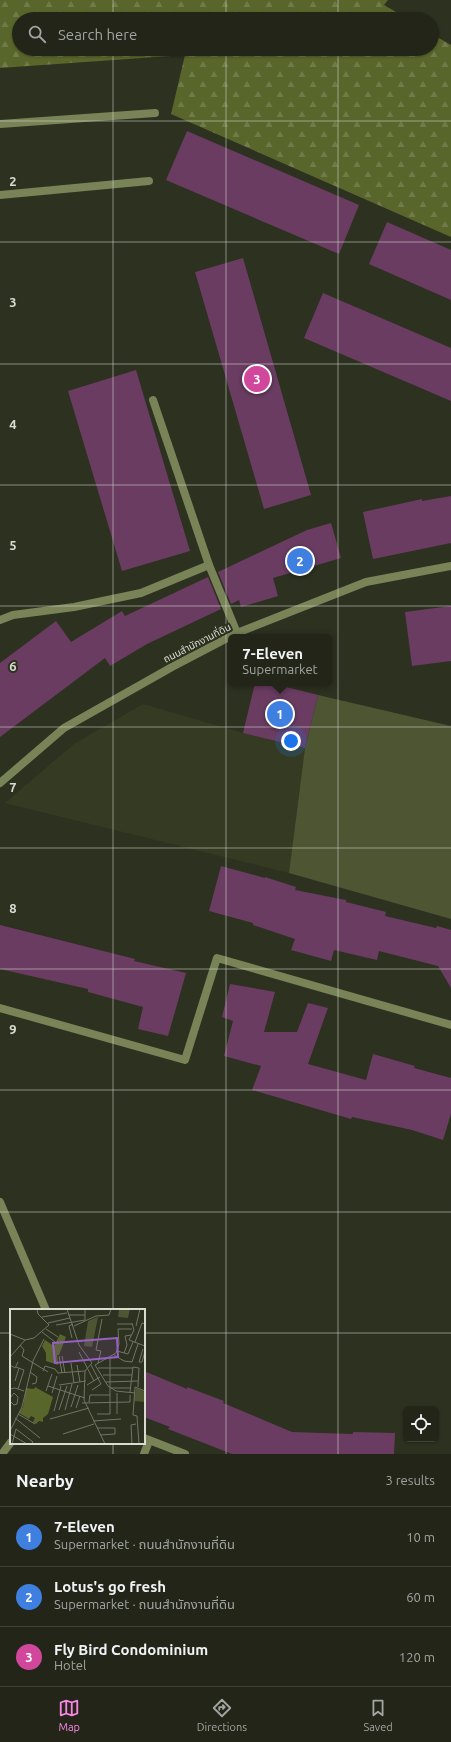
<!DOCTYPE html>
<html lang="en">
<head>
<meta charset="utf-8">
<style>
  body { margin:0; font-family:Ubuntu,"Noto Sans Thai",sans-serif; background:#2e3125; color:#f1f3f6 }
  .controls { position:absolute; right:12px; bottom:12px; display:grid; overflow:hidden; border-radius:6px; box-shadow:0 1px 3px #0004 }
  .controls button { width:36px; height:36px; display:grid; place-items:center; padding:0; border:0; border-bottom:1px solid #3f4237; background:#222518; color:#f1f3f6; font:20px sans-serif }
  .you { position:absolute; left:291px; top:741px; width:14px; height:14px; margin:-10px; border:3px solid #fff; border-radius:50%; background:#1a73e8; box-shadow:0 0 0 6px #1a73e833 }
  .badge { display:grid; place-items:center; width:26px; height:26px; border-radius:50%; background:#fa87e7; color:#fff; font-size:13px; font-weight:700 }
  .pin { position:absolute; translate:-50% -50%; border:2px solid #fff; box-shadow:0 1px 4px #0006 }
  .popup { position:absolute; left:228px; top:634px; width:104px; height:52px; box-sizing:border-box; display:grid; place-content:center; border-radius:6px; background:#222518; filter:drop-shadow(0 1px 3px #0005); font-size:13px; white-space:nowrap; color:#a2a5a2 }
  .popup b { font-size:15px; color:#f1f3f6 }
  .popup::after { content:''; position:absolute; left:50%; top:100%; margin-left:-8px; border:8px solid transparent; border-top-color:#222518 }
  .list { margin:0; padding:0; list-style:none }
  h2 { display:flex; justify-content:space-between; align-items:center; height:52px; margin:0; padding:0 16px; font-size:17px }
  h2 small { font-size:13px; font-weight:400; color:#a2a5a2 }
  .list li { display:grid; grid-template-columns:26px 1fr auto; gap:12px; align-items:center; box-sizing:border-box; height:60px; padding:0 16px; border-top:1px solid #3f4237 }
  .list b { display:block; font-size:15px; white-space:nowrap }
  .list p { margin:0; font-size:13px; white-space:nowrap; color:#a2a5a2 }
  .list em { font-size:13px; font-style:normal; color:#a2a5a2 }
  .icon { flex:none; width:22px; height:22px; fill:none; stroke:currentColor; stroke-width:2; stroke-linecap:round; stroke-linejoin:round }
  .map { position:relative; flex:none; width:451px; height:1454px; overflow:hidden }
  .search { position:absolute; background:#222518; box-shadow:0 1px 3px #0004; left:12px; right:12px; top:12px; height:44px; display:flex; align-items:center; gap:10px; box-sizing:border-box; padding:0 14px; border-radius:22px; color:#a2a5a2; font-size:15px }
  .sheet { height:232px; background:#222518 }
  nav { display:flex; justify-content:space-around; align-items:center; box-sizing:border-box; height:56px; border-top:1px solid #3f4237; background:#222518; font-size:11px; color:#a2a5a2 }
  nav a { display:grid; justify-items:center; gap:2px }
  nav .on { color:#fa87e7 }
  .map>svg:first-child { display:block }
  .built { fill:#353b23 }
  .grass { fill:#4d5533 }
  .forest { fill:url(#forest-firs) }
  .building { fill:#6a3c62 }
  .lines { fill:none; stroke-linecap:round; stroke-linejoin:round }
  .minor { stroke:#788357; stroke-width:8 }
  .tertiary { stroke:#788357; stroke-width:8 }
  .grid { fill:none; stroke:#d8dbd0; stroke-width:1; stroke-opacity:0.55 }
  .labels { text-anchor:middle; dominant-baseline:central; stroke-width:4; stroke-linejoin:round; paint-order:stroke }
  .street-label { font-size:10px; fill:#d8dbd0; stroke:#2d3120 }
  .inset-road { fill:none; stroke:#717566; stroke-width:1 }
  .view { fill:#9760c4; fill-opacity:0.15; stroke:#9760c4; stroke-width:2 }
  .inset-edge { fill:none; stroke:#d8dbd0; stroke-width:2 }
  .grid-label { font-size:13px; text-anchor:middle; font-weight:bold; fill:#d8dbd0; stroke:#2d3120; stroke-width:4; stroke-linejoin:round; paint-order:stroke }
</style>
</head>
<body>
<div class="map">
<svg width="451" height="1454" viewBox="0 0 451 1454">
  <defs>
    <pattern id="forest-firs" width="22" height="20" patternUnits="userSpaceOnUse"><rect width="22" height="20" fill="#59662b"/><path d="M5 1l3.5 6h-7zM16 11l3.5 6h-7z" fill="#707b49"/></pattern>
  </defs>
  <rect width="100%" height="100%" fill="#2d3120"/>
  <!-- built -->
  <polygon class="built" points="143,704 243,733 305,748 289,873 5,803 74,744"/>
  <!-- grass -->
  <polygon class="grass" points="318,695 451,726 451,919 289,873 305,748"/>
  <!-- forest -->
  <polygon class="forest" points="0,0 388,0 384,5 408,19 19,19 19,49 432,49 432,34 451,45 451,237 171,114 185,55 0,68"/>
  <!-- building -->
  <g class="building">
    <polygon points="187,131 359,205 339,254 166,180"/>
    <polygon points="387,222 451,250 451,300 369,264"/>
    <polygon points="243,258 311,495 264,509 195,272"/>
    <polygon points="323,293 451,348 451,401 304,338"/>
    <polygon points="136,370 190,551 122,571 68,391"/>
    <polygon points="451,496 451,543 373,559 363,512 422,499 422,501"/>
    <polygon points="331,523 341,558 273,578 278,596 241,607 239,600 231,604 218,572 307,530"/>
    <polygon points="208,577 221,609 147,644 110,666 105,658 0,737 0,663 56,621 71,642 122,611 125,616"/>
    <polygon points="451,606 451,661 412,666 405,612"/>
    <polygon points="255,683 270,683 318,695 305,748 243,733"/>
    <polygon points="221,866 265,878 265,877 296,887 295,890 346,900 346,902 386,912 385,916 436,928 437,926 451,930 451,988 438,966 379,951 377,960 334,950 331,961 291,950 295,939 253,925 253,923 209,911"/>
    <polygon points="0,925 135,959 134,961 186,973 168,1036 138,1029 143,1007 88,992 88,989 0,969"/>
    <polygon points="230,984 275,992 264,1032 297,1032 308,1003 328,1008 308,1064 366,1080 373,1054 415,1066 414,1068 451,1078 451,1114 443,1140 412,1130 352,1117 351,1119 252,1090 261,1066 224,1056 233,1021 222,1017"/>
    <polygon points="144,1371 187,1389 187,1387 224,1401 223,1403 292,1432 353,1434 353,1432 395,1433 394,1454 232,1454 168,1429 170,1427 144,1417"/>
  </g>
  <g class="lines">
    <!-- minor -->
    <g class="minor">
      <polyline points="0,124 155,113"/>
      <polyline points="0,195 149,181"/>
      <polyline points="153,400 209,565 237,633"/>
      <polyline points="0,620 13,615 74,607 141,593 209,565"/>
      <polyline points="0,1008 185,1060 217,958 451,1025"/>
      <polyline points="0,1202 46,1310"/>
      <polyline points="144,1438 185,1454"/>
      <polyline points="2,1454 11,1442"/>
      <polyline points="144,1454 149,1441"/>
    </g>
    <!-- tertiary -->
    <polyline class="tertiary" points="0,783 64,728 172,667 237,633 366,582 451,566"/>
  </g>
  <!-- grid -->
  <path class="grid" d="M 113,0 L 113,19M 226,0 L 226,19M 338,0 L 338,19M 113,49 L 113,1310M 226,49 L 226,1454M 338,49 L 338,1454M 0,121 L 451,121M 0,242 L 451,242M 0,364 L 451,364M 0,485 L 451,485M 0,606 L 451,606M 0,727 L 451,727M 0,848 L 451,848M 0,969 L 451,969M 0,1090 L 451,1090M 0,1212 L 451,1212M 0,1333 L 11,1333M 144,1333 L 451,1333M 113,1443 L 113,1454"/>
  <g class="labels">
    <!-- street labels -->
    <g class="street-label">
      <text transform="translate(197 643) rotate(-27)">ถนนสำนักงานที่ดิน</text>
    </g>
  </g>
  <!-- overview -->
  <g transform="translate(10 1309)">
    <rect width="135" height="135" fill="#2d3120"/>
    <path d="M 109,0 L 120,0 L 118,9 L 108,8 ZM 88,8 L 82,38 L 74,37 L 78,12 ZM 126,79 L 135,83 L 135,93 L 124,92 Z" fill="#4d5533"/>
    <path d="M 50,25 L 56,28 L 49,46 L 47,46 L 48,56 L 36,52 L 36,44 L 32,37 L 35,31 L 44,37 ZM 25,78 L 43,88 L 38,105 L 33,109 L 33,113 L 29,112 L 26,115 L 23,113 L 25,109 L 21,107 L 19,110 L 9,104 L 13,98 L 16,79 L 24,80 Z" fill="#59662b"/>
    <path class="inset-road" d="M 57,0 L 69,36 L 82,54 L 75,62 L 74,91 L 95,135M 58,6 L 75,6M 32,8 L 57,4M 38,14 L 60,9M 122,14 L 124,21 L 119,31 L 135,37M 107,15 L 122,15M 46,16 L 75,11 L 75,0M 64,17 L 86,7 L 99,6 L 101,0M 126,17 L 130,0M 36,20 L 48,28M 32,23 L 45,33M 0,25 L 15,31M 62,29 L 59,17 L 63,15M 125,33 L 132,14 L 135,15M 10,36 L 14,41 L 12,47 L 38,63M 133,40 L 129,53 L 132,53 L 135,42M 107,42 L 118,45 L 123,33M 69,43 L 84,72M 114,44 L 117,36 L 115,27 L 121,26M 104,46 L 114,52 L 122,53 L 128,35M 49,47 L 52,64M 52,47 L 55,64M 0,48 L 15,31 L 24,29 L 39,16 L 28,5 L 27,0 L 8,0M 61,54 L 64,74M 88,54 L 91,42 L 86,41 L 92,10M 0,56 L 5,59 L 8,53M 67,56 L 70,73M 81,56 L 91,75 L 82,81M 85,56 L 106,44 L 109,35 L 108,20 L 122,20M 85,56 L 98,77 L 106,82 L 125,84M 6,58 L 14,61 L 8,80M 88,59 L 123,59M 33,62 L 35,57 L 45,60 L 48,64 L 75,62M 20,63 L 27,68 L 26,74 L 22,75M 93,66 L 122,66M 5,72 L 9,59M 96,73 L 128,72M 49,76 L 76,72M 77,76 L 90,68M 38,77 L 75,89M 101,79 L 121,79M 0,80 L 5,79 L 14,82M 36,82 L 42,65M 120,83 L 123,58 L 129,59 L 128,78M 42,84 L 47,67M 107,84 L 107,105M 0,89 L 4,84 L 8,88 L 7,95 L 4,96 L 0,92M 79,93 L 80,86 L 100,86M 72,94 L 120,93 L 120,86M 61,98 L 68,76M 66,99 L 70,87M 49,101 L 57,77M 55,101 L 62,75M 44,102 L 51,77M 8,105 L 25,115M 87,105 L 100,105 L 100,50M 5,109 L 30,129M 40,110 L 79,99M 83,112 L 111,110M 87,119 L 105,119 L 105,125 L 90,126M 0,122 L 12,98 L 23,52 L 34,30M 0,125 L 17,135M 53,125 L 84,115M 2,135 L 6,120 L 23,133 L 22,135M 122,135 L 121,116 L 126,115M 129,135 L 127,107 L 123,106 L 125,78 L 135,82"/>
    <path class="view" d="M 107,29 L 108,48 L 45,54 L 43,34 Z"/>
    <rect width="135" height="135" class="inset-edge"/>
  </g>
  <g class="grid-label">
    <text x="13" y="186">2</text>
    <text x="13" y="307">3</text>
    <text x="13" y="429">4</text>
    <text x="13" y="550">5</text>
    <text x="13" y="671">6</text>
    <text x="13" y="792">7</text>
    <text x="13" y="913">8</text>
    <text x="13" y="1034">9</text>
  </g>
</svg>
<div class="controls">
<button><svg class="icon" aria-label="locate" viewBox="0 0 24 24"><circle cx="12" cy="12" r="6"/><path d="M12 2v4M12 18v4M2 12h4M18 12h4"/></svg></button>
</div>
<div class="you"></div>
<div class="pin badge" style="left:280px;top:714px;background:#3f7fe0">1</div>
<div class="popup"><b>7-Eleven</b>Supermarket</div>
<div class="pin badge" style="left:300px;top:561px;background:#3f7fe0">2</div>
<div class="pin badge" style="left:257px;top:379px;background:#d1479c">3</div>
<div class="search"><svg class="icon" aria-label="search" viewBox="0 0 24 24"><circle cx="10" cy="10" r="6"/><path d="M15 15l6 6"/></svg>Search here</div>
</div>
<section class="sheet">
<h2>Nearby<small>3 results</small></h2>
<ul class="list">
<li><span class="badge" style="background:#3f7fe0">1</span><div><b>7-Eleven</b><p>Supermarket · ถนนสำนักงานที่ดิน</p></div><em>10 m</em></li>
<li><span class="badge" style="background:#3f7fe0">2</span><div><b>Lotus's go fresh</b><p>Supermarket · ถนนสำนักงานที่ดิน</p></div><em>60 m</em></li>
<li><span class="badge" style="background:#d1479c">3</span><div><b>Fly Bird Condominium</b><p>Hotel</p></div><em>120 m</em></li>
</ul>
</section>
<nav>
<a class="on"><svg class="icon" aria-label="map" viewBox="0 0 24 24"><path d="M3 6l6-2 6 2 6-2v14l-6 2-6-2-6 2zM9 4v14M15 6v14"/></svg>Map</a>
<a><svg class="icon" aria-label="directions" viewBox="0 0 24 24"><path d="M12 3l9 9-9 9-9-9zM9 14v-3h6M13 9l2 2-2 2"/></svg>Directions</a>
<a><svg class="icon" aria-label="saved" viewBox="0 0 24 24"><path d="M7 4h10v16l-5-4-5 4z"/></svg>Saved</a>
</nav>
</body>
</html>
